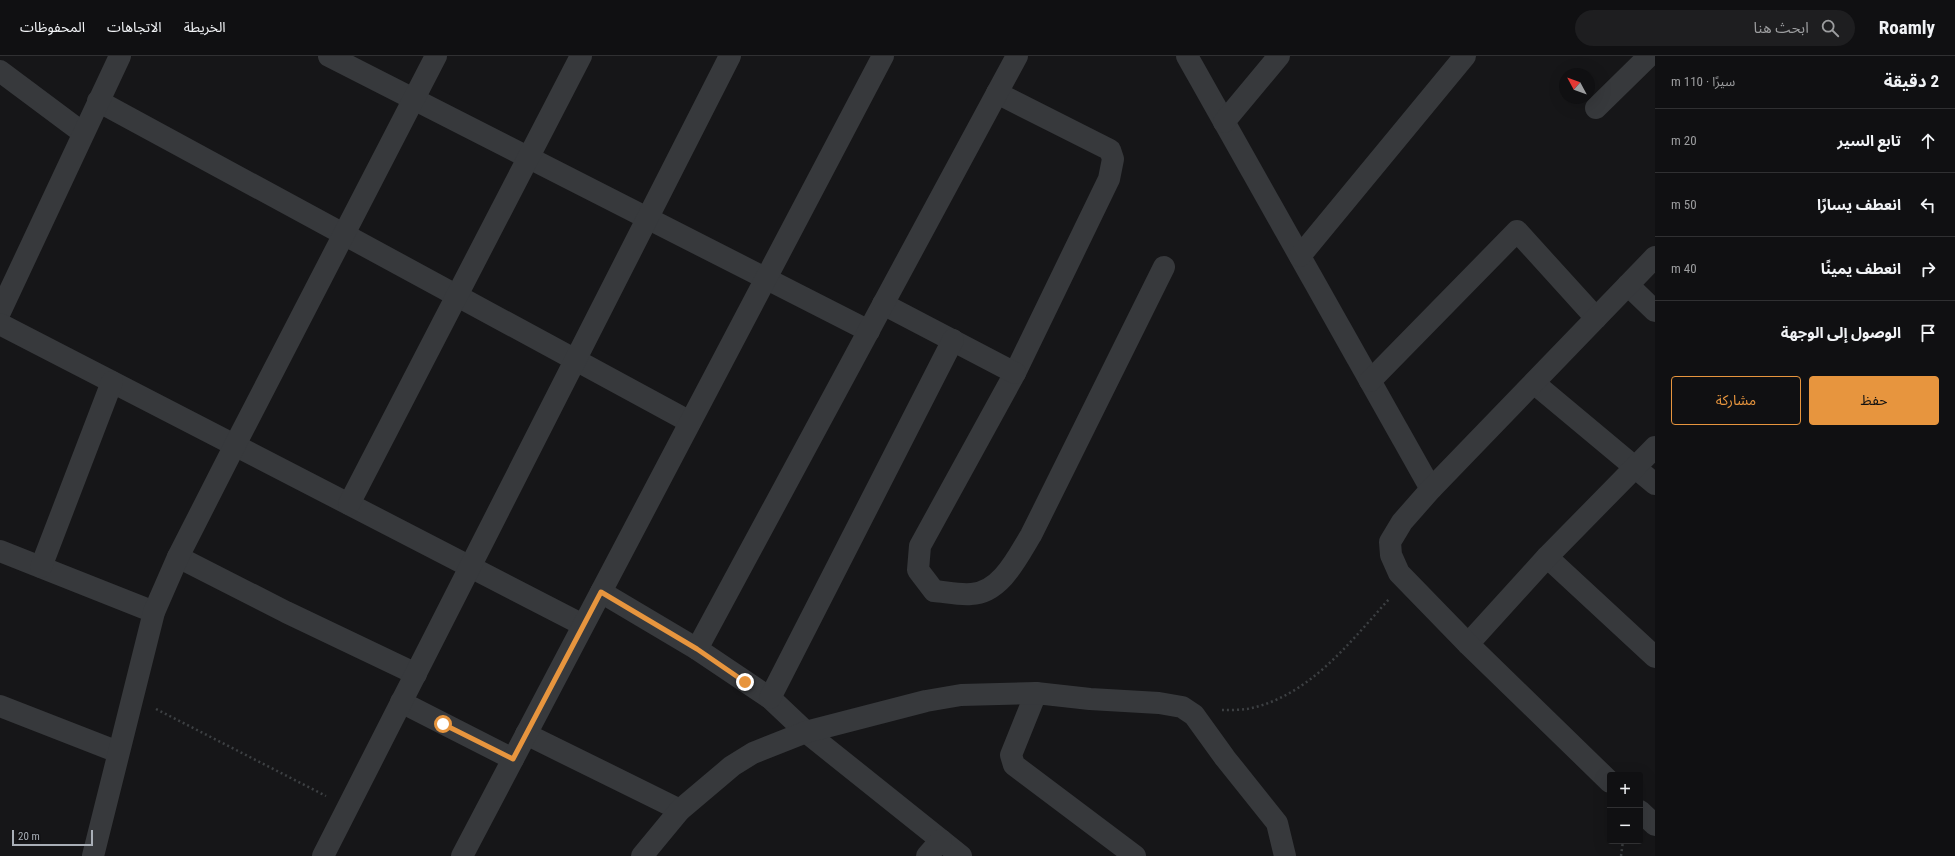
<!DOCTYPE html>
<html lang="ar">
<head>
<meta charset="utf-8">
<style>
  body { margin:0; font-family:"Roboto Condensed","Noto Sans Arabic",sans-serif; background:#1e1e20; color:#f1f3f6; direction:rtl }
  .controls { position:absolute; right:12px; bottom:12px; display:grid; overflow:hidden; border-radius:4px; box-shadow:0 4px 16px #0002 }
  .controls button { width:36px; height:36px; display:grid; place-items:center; padding:0; border:0; border-bottom:1px solid #303032; background:#101012; color:#f1f3f6; font:20px sans-serif }
  .compass { position:absolute; left:1559px; top:12px; width:36px; height:36px; border-radius:50%; background:#101012; box-shadow:0 4px 16px #0002; rotate:311deg }
  .scale { position:absolute; left:12px; bottom:10px; width:81px; box-sizing:border-box; padding-left:4px; border:2px solid #a9afb7; border-top:0; font-size:11px; line-height:14px; white-space:nowrap; color:#a9afb7; -webkit-text-stroke:3px #111113; paint-order:stroke }
  .stop { position:absolute; width:12px; height:12px; margin:-9px; border:3px solid #e7953e; border-radius:50%; background:#fff }
  .stop.end { background:#e7953e; border-color:#fff; box-shadow:0 1px 4px #0008 }
  .list { margin:0; padding:0; list-style:none }
  h2 { display:flex; justify-content:space-between; align-items:center; height:52px; margin:0; padding:0 16px; font-size:17px }
  h2 small { font-size:13px; font-weight:400; color:#9c9d9f }
  .list li { display:grid; grid-template-columns:26px 1fr auto; gap:12px; align-items:center; box-sizing:border-box; height:64px; padding:0 16px; border-top:1px solid #303032 }
  .list b { display:block; font-size:15px; white-space:nowrap }
  .list em { font-size:13px; font-style:normal; color:#9c9d9f }
  .actions { display:flex; gap:8px; padding:12px 16px }
  .actions a { flex:1; padding:9px 0; border:1px solid #e7953e; border-radius:4px; text-align:center; font-size:14px; color:#e7953e }
  .actions .main { background:#e7953e; color:#111 }
  .icon { flex:none; width:22px; height:22px; fill:none; stroke:currentColor; stroke-width:2; stroke-linecap:round; stroke-linejoin:round }
  .map { position:relative; flex:none; width:1655px; height:800px; overflow:hidden; direction:ltr }
  header { display:flex; align-items:center; gap:24px; box-sizing:border-box; height:56px; padding:0 20px; background:#101012; border-bottom:1px solid #303032 }
  header strong { font-size:19px }
  nav { display:flex; gap:22px; margin-inline-start:auto; font-size:14px }
  .search { width:280px; height:36px; background:#1e1e20; display:flex; align-items:center; gap:10px; box-sizing:border-box; padding:0 14px; border-radius:22px; color:#9c9d9f; font-size:15px }
  main { display:flex }
  aside { flex:1; background:#101012 }
  .map>svg:first-child { display:block }
  .lines { fill:none; stroke-linecap:round; stroke-linejoin:round }
  .path { stroke:#3d4043; stroke-width:2.5; stroke-dasharray:2 3; stroke-linecap:butt }
  .street { stroke:#37393c; stroke-width:22 }
  .route { stroke:#e7953e; stroke-width:5 }
</style>
</head>
<body>
<header>
<strong>Roamly</strong>
<div class="search"><svg class="icon" aria-label="search" viewBox="0 0 24 24"><circle cx="10" cy="10" r="6"/><path d="M15 15l6 6"/></svg>ابحث هنا</div>
<nav><a>الخريطة</a><a>الاتجاهات</a><a>المحفوظات</a></nav>
</header>
<main>
<aside>
<h2>2 دقيقة<small>سيرًا · 110 m</small></h2>
<ul class="list">
<li><svg class="icon" aria-label="ahead" viewBox="0 0 24 24"><path d="M12 20V5M6 11l6-6 6 6"/></svg><div><b>تابع السير</b></div><em>20 m</em></li>
<li><svg class="icon" aria-label="left" viewBox="0 0 24 24"><path d="M17 20v-9H6M10 6l-5 5 5 5"/></svg><div><b>انعطف يسارًا</b></div><em>50 m</em></li>
<li><svg class="icon" aria-label="right" viewBox="0 0 24 24"><path d="M7 20v-9h11M14 6l5 5-5 5"/></svg><div><b>انعطف يمينًا</b></div><em>40 m</em></li>
<li><svg class="icon" aria-label="arrive" viewBox="0 0 24 24"><path d="M6 21V4h12l-3 4 3 4H6"/></svg><div><b>الوصول إلى الوجهة</b></div></li>
</ul>
<div class="actions"><a class="main">حفظ</a><a>مشاركة</a></div>
</aside>
<div class="map">
<svg width="1655" height="800" viewBox="0 0 1655 800">
  <rect width="100%" height="100%" fill="#161618"/>
  <g class="lines">
    <!-- path -->
    <g class="path">
      <polyline points="156,653 326,740"/>
      <path d="M 1222,654 C 1230,654 1239,654 1247,653 C 1309,641 1349,587 1390,542"/>
      <polyline points="1621,800 1623,785"/>
    </g>
    <!-- street -->
    <g class="street">
      <polyline points="329,0 869,275"/>
      <polyline points="1187,0 1431,433"/>
      <polyline points="0,15 83,77"/>
      <path d="M 997,37 L 1110,94 L 1113,103 L 1109,123 L 1015,317 L 920,490 L 918,514 L 934,535 C 946,536 959,539 971,538 C 1001,537 1018,500 1031,479 L 1164,211"/>
      <polyline points="98,45 690,366"/>
      <polyline points="1596,52 1649,0"/>
      <polyline points="1224,66 1279,0"/>
      <polyline points="1300,200 1465,0"/>
      <polyline points="1628,229 1655,255"/>
      <polyline points="883,248 1015,317"/>
      <polyline points="0,256 120,0"/>
      <polyline points="0,268 583,569"/>
      <polyline points="1370,325 1517,175 1596,262"/>
      <polyline points="1534,327 1655,428"/>
      <polyline points="349,448 581,0"/>
      <polyline points="0,495 154,556"/>
      <polyline points="178,501 286,556 416,618"/>
      <polyline points="1547,501 1655,601"/>
      <polyline points="41,511 112,326"/>
      <polyline points="601,536 697,593 770,642 806,676 961,800"/>
      <polyline points="1468,588 1547,501 1655,391"/>
      <polyline points="697,593 1017,0"/>
      <polyline points="1036,637 1011,699 1014,709 1135,800"/>
      <polyline points="770,642 953,284"/>
      <polyline points="401,646 513,703"/>
      <polyline points="0,650 118,696"/>
      <polyline points="526,678 680,754"/>
      <polyline points="1610,726 1468,588 1399,517 1391,499 1390,486 1402,466 1431,433 1655,201"/>
      <polyline points="1640,755 1655,769"/>
      <polyline points="93,800 154,556 178,501 235,389 436,0"/>
      <polyline points="323,800 730,0"/>
      <polyline points="462,800 883,0"/>
      <polyline points="642,800 680,754 732,710 753,697 806,676 926,645 961,639 1036,637 1090,643 1159,647 1182,651 1194,659 1225,702 1277,767 1285,800"/>
      <polyline points="927,800 941,784"/>
    </g>
  </g>
  <g class="lines">
    <!-- route -->
    <polyline class="route" points="443,668 513,703 601,536 697,593 745,626"/>
  </g>
</svg>
<div class="controls">
<button>+</button>
<button>−</button>
</div>
<svg class="compass" viewBox="-18 -18 36 36"><path d="M0-13l5 13h-10z" fill="#e53935"/><path d="M0 13l5-13h-10z" fill="#9c9d9f"/></svg>
<div class="scale">20 m</div>
<div class="stop" style="left:443px;top:668px"></div>
<div class="stop end" style="left:745px;top:626px"></div>
</div>
</main>
</body>
</html>
